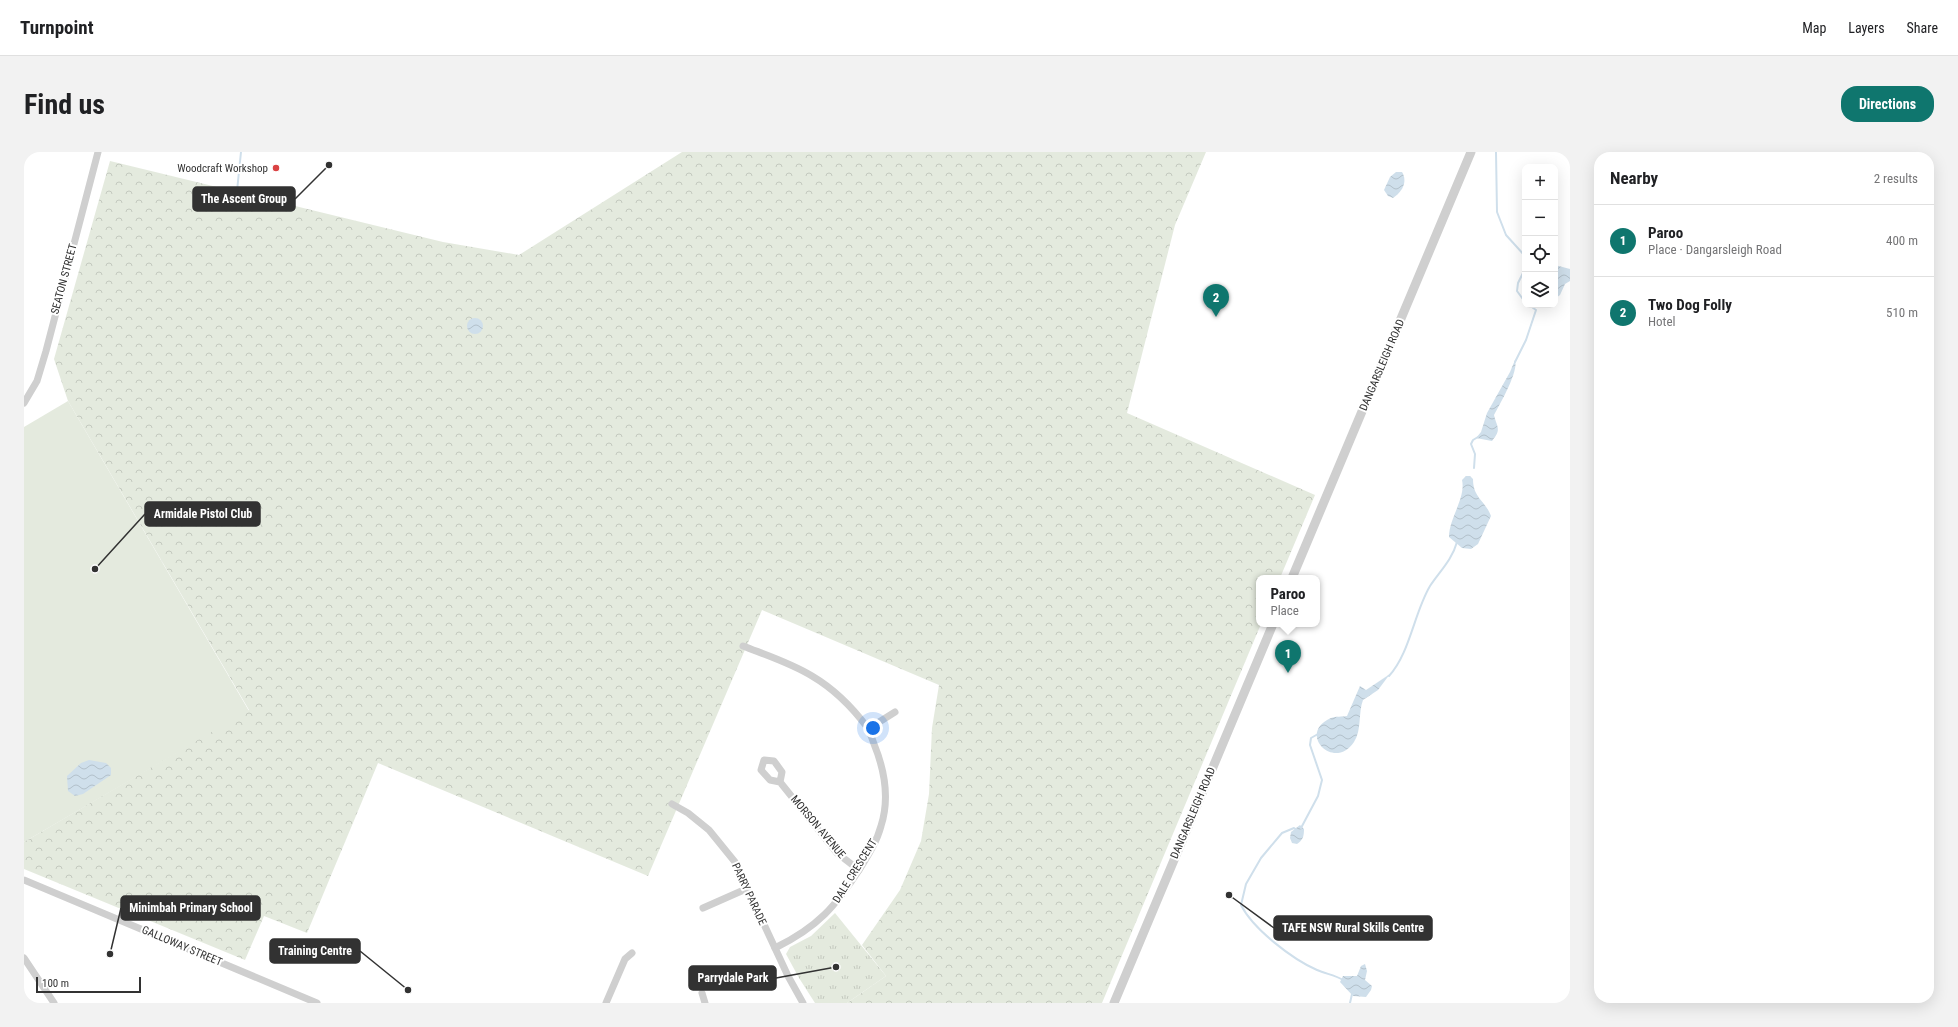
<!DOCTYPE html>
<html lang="en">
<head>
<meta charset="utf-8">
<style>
  body { margin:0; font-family:"Roboto Condensed",sans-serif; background:#f2f2f2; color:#202124 }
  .controls { position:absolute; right:12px; top:12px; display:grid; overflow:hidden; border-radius:8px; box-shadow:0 4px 16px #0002 }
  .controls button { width:36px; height:36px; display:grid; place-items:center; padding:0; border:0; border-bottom:1px solid #e0e0e0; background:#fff; color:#202124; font:20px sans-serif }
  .scale { position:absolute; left:12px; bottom:10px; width:105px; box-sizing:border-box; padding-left:4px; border:2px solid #323232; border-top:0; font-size:11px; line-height:14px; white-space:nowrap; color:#323232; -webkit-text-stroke:3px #fff; paint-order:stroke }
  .you { position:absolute; left:849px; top:576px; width:14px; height:14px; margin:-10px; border:3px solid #fff; border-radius:50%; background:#1a73e8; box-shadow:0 0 0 6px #1a73e833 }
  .badge { display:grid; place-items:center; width:26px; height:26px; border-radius:50%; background:#0f766e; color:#fff; font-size:13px; font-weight:700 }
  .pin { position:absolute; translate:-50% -33px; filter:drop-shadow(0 1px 2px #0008) }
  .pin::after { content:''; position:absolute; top:21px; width:14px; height:12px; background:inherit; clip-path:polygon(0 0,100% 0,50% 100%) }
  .popup { position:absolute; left:1232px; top:423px; width:64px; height:52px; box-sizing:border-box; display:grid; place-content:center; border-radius:8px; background:#fff; filter:drop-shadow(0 1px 3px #0005); font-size:13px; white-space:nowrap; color:#757577 }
  .popup b { font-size:15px; color:#202124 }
  .popup::after { content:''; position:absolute; left:50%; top:100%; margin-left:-8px; border:8px solid transparent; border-top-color:#fff }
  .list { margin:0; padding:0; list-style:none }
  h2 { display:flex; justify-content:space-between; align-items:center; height:52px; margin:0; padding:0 16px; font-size:17px }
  h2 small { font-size:13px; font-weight:400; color:#757577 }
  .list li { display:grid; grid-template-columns:26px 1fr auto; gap:12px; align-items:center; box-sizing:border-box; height:72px; padding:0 16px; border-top:1px solid #e0e0e0 }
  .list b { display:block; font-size:15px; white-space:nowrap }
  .list p { margin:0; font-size:13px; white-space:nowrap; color:#757577 }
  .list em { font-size:13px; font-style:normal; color:#757577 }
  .icon { flex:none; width:22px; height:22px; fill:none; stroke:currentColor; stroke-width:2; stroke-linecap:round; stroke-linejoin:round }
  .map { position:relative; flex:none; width:1546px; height:851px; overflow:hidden; border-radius:16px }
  header { display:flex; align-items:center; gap:24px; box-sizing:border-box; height:56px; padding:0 20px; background:#fff; border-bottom:1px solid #e0e0e0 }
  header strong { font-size:19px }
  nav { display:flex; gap:22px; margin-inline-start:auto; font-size:14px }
  .intro { display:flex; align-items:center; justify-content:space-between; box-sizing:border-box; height:96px; padding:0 24px }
  h1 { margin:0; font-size:28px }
  .button { padding:10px 18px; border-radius:16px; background:#0f766e; color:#fff; font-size:14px; font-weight:700 }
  main { display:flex; gap:24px; padding:0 24px }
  aside { flex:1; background:#fff; border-radius:16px; box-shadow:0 4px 16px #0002 }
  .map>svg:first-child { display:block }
  .grass { fill:#e4eade }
  .forest { fill:url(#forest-crowns) }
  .park { fill:url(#park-tufts) }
  .water { fill:url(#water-waves) }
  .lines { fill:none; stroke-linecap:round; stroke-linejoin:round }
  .stream { stroke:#cfdfeb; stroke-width:2 }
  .minor { stroke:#cfcfcf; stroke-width:7 }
  .tertiary { stroke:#cfcfcf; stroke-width:9 }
  .poi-dot { fill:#da4243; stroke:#fff; stroke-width:1.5 }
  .labels { text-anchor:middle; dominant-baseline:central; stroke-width:4; stroke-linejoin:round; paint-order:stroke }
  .poi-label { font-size:11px; fill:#323232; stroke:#fff; text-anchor:end }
  .street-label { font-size:11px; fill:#323232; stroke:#fff }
  .leader { fill:none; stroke:#323232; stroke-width:1.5 }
  .callout-dot { fill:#323232; stroke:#fff; stroke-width:1.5 }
  .callout { fill:#323232; stroke:#323232; stroke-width:1.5 }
  .callout-label { font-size:12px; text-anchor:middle; font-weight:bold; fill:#fff }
</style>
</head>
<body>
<header>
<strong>Turnpoint</strong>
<nav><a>Map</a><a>Layers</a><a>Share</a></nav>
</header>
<div class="intro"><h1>Find us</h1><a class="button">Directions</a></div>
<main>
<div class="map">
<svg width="1546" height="851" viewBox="0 0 1546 851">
  <defs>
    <pattern id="forest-crowns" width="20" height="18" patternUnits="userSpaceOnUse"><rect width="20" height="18" fill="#e4eade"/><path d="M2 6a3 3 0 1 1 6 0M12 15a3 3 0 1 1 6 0" fill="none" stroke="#c4c9bf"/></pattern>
    <pattern id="park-tufts" width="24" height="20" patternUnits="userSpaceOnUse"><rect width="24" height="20" fill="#e4eade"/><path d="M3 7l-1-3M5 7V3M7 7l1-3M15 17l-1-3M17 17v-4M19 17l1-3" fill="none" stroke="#c4c9bf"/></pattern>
    <pattern id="water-waves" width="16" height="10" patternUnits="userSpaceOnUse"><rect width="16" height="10" fill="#cfdfeb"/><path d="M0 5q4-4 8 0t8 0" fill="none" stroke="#b2c0ca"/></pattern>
  </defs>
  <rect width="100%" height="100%" fill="#fff"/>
  <!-- grass -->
  <polygon class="grass" points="44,249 225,559 0,690 0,275"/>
  <!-- forest -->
  <polygon class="forest" points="658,0 1182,0 1151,73 1103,261 1291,343 1256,426 1235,426 1235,472 1237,472 1078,851 823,851 862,824 838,793 876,738 897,689 905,642 908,576 915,533 738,458 624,724 354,611 283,781 240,764 221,808 0,717 0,690 225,558 44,249 30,207 86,9 419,90 495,103"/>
  <!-- park -->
  <polygon class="park" points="811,761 862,824 823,851 791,851 775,826 762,802 766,795 787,784"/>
  <!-- water -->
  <g class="water">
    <path d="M 1372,20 L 1378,20 C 1384,30 1378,40 1369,46 L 1364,44 L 1360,38 L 1366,25 Z"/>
    <polygon points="1531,113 1546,117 1546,129 1541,132 1536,143 1532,146"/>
    <circle cx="451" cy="174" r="8"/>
    <path d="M 1491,208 C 1495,219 1476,252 1470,263 C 1473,276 1478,277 1468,289 L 1452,286 L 1457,280 L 1463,261 L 1486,220 Z"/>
    <path d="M 1442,324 L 1446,324 L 1449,327 C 1449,346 1461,348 1467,364 L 1454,392 L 1447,397 L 1438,396 L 1425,385 C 1425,366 1442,346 1438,328 Z"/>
    <path d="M 1366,522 L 1354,538 L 1339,548 C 1334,561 1338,578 1330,590 C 1310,620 1272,581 1307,566 C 1312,564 1318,565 1323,564 L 1336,534 L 1342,538 Z"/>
    <polygon points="65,608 82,611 87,616 87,623 59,642 51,644 44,639 43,624 57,611"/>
    <path d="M 1276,673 L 1280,677 C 1280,684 1279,688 1273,692 L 1268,691 L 1266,686 L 1267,680 Z"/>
    <polygon points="1341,812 1343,819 1341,828 1348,834 1347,838 1342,845 1329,844 1316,830 1319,824 1333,824 1337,814"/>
  </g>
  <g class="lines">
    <!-- stream -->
    <g class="stream">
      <polyline points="1472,0 1473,60 1482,83 1501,104"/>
      <polyline points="213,39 217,0"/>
      <polyline points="1501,117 1494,131 1493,139 1501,150"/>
      <polyline points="1491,210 1502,188 1512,158 1505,153"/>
      <polyline points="1450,316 1451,302 1447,292 1449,288 1454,285"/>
      <path d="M 1365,524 C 1386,501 1390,461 1406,434 C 1416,419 1428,408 1433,390"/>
      <polyline points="1277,676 1294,644 1298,628 1286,593 1287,586 1294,582"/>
      <path d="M 1273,678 L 1270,676 L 1258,681 L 1237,706 L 1222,732 L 1217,753 C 1229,777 1268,807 1293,818 C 1302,822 1311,823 1319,828"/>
      <polyline points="1326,851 1328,842"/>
    </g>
    <!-- minor -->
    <g class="minor">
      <polyline points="0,251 13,229 22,199 74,0"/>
      <path d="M 719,494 C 742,503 767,511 788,524 C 810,537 828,555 843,575 C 846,580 848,586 850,592 C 861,619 866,646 857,674 C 853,689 845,702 837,715 C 812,754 794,775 751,796"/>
      <polyline points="844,577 871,560"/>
      <polyline points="756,630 758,620 750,609 740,608 737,618 746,628 756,630 813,701 835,718"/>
      <polyline points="648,652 664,661 685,678 711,710 764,824 779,851"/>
      <polyline points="0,728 293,851"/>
      <polyline points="679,756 722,737"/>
      <polyline points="0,806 30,851"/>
      <polyline points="678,841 681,851"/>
      <polyline points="582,851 601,807 608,801"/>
    </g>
    <!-- tertiary -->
    <g class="tertiary">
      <polyline points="1268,426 1447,0"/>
      <polyline points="1090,851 1249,472"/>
    </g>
  </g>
  <!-- markers -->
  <circle class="poi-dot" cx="252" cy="16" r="4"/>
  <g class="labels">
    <!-- poi labels -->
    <g class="poi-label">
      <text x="244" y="16">Woodcraft Workshop</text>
    </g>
    <!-- street labels -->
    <g class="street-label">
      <text transform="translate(40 127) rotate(-75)">SEATON STREET</text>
      <text transform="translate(1358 213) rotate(-67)">DANGARSLEIGH ROAD</text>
      <text transform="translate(1169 661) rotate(-67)">DANGARSLEIGH ROAD</text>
      <text transform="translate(794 675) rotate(50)">MORSON AVENUE</text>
      <text transform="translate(831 719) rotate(-58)">DALE CRESCENT</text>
      <text transform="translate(725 742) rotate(65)">PARRY PARADE</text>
      <text transform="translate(158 794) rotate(23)">GALLOWAY STREET</text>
    </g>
  </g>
  <!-- callouts -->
  <path class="leader" d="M305 13L271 47M71 417L121 362M86 802L97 756M1205 743L1250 776M384 838L336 799M812 815L752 826"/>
  <g class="callout-dot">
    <circle cx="305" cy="13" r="4"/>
    <circle cx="71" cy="417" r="4"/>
    <circle cx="86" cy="802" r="4"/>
    <circle cx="1205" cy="743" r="4"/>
    <circle cx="384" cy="838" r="4"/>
    <circle cx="812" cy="815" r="4"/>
  </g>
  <g class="callout">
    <rect x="169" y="35" width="102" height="24" rx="4"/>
    <rect x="121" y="350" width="115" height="24" rx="4"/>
    <rect x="97" y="744" width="139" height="24" rx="4"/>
    <rect x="1250" y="764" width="158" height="24" rx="4"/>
    <rect x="246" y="787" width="90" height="24" rx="4"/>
    <rect x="665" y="814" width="87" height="24" rx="4"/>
  </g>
  <g class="callout-label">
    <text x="220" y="51">The Ascent Group</text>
    <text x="179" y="366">Armidale Pistol Club</text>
    <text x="167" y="760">Minimbah Primary School</text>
    <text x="1329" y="780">TAFE NSW Rural Skills Centre</text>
    <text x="291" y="803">Training Centre</text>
    <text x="709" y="830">Parrydale Park</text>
  </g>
</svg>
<div class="controls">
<button>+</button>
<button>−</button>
<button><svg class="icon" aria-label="locate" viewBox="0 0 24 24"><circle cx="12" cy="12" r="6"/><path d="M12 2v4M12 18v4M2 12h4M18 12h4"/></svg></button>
<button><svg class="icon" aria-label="layers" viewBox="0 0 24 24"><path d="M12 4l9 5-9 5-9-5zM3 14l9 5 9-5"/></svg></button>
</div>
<div class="scale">100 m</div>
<div class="you"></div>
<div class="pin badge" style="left:1264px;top:521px">1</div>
<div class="popup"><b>Paroo</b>Place</div>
<div class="pin badge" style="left:1192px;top:165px">2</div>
</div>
<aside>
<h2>Nearby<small>2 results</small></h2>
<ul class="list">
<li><span class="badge">1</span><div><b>Paroo</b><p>Place · Dangarsleigh Road</p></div><em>400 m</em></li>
<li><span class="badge">2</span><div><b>Two Dog Folly</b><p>Hotel</p></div><em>510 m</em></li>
</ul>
</aside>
</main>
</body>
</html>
